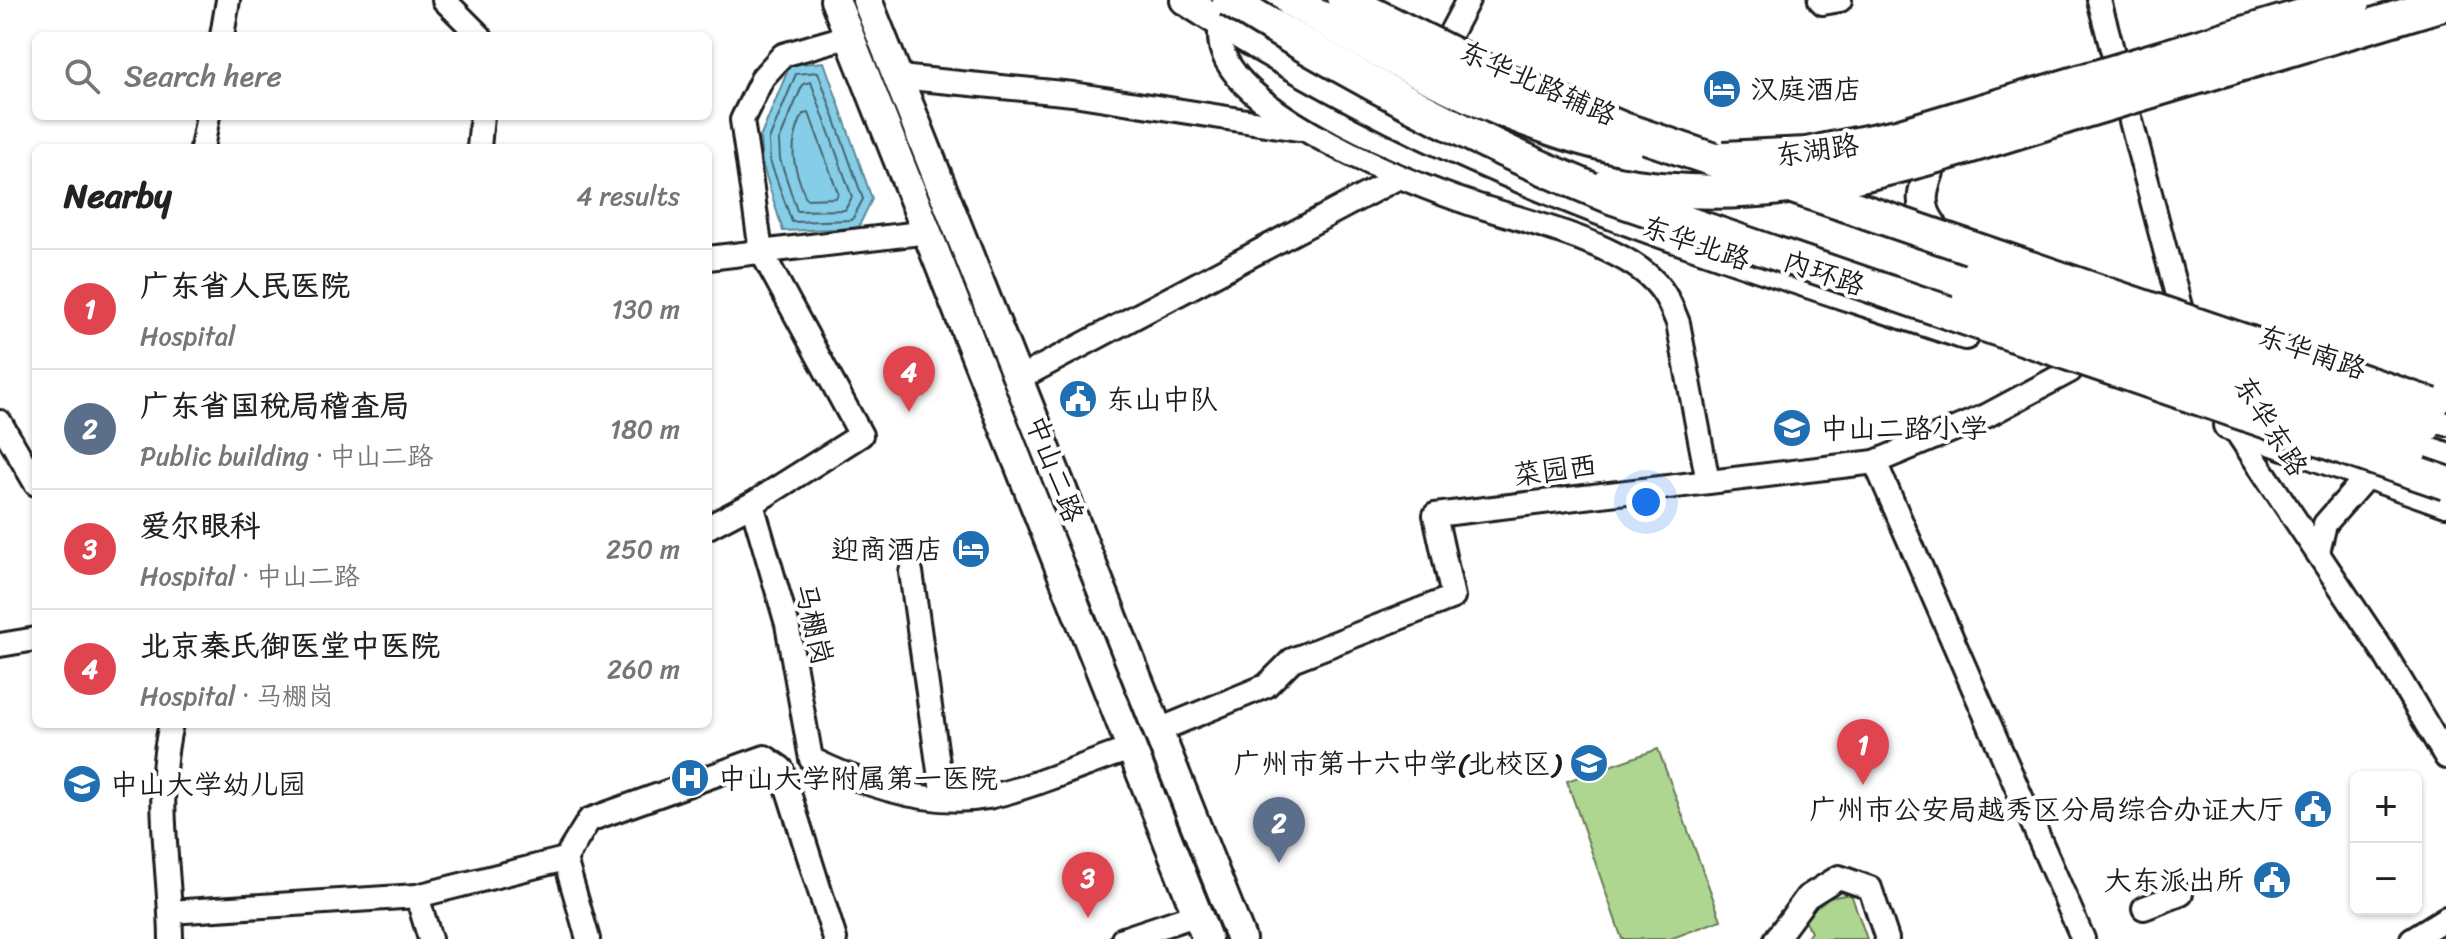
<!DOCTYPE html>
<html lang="en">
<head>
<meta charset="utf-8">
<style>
  body { margin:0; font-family:Sriracha,"LXGW WenKai TC",sans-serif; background:#f6f6f6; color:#222 }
  .controls { position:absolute; right:24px; bottom:24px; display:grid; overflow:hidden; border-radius:12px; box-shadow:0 2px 6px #0004 }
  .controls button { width:72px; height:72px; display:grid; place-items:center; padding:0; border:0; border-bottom:2px solid #e0e0e0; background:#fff; color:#222; font:40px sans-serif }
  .you { position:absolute; left:1646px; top:502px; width:28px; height:28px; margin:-20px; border:6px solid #fff; border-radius:50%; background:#1a73e8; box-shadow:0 0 0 12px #1a73e833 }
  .badge { display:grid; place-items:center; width:52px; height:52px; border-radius:50%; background:#b45309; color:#fff; font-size:26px; font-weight:700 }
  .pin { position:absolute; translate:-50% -66px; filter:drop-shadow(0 2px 4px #0008) }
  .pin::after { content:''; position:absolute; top:42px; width:28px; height:24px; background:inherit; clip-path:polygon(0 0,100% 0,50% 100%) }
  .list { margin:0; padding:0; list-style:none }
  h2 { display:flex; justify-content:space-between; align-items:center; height:104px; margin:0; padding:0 32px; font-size:34px }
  h2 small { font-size:26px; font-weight:400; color:#767676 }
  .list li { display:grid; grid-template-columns:52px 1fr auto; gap:24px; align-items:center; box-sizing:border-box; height:120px; padding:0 32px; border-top:2px solid #e0e0e0 }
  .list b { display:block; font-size:30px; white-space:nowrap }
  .list p { margin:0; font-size:26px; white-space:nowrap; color:#767676 }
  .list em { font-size:26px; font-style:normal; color:#767676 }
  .icon { flex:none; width:44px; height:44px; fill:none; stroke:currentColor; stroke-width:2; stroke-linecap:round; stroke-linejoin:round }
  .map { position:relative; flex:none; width:2446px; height:939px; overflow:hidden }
  .search { position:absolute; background:#fff; box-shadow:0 2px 6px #0004; left:32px; top:32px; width:680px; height:88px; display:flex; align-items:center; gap:20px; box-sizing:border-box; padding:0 28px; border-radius:12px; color:#767676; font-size:30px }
  .panel { position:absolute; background:#fff; box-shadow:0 2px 6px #0004; left:32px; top:144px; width:680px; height:584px; border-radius:12px }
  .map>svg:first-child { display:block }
  .green { fill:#afd691; stroke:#667956; stroke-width:2 }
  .water { fill:#86cee7; stroke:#5c8796; stroke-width:2 }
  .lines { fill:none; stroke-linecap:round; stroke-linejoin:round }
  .shore { stroke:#46636d; stroke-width:2 }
  .minor-casing { stroke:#1c1c1c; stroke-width:28 }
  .major-casing { stroke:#1c1c1c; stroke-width:34 }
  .minor { stroke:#fff; stroke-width:22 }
  .major { stroke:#fff; stroke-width:28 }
  .major-bridge-casing { stroke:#1c1c1c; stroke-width:34; stroke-linecap:butt }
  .highway-bridge-casing { stroke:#1c1c1c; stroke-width:38; stroke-linecap:butt }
  .major-bridge { stroke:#fff; stroke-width:28 }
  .highway-bridge { stroke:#fff; stroke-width:32 }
  .labels { text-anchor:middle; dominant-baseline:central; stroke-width:8; stroke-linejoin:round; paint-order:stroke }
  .street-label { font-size:28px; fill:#1c1c1c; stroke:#fff }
  .poi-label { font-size:28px; fill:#1c1c1c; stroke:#fff; text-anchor:start }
</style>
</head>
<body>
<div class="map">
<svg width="2446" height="939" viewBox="0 0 2446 939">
  <rect width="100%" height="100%" fill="#fff"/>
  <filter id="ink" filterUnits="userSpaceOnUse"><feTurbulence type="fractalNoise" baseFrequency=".0125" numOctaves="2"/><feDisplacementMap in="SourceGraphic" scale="16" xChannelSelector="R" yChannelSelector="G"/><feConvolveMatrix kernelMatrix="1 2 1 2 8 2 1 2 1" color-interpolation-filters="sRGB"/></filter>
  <g filter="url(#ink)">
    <!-- green -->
    <g class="green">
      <polygon points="1658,749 1721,920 1670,939 1622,939 1567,781"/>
      <polygon points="1851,894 1867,939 1806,939 1811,932 1802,918 1822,899"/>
    </g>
    <!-- water -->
    <polygon class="water" points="824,62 872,199 858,228 783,231 762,163 760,138 790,65"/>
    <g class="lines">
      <!-- shore -->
      <g class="shore">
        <polygon points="818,72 863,199 852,220 792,222 770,161 769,140 796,74"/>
        <polygon points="811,82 852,197 845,210 797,211 780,159 779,141 803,84"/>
        <path d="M 809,113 L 838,193 L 836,198 L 806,199 C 793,163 787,149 803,114 Z"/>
      </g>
      <!-- minor casing -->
      <g class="minor-casing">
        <g id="minor">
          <polyline points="444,0 480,36"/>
          <polyline points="1820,0 1823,3 1840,0"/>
          <polyline points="2099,0 2186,329"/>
          <path d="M 1220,23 C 1220,33 1219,44 1223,53 C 1248,118 1406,182 1469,203 C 1521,220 1617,242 1654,281 C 1666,293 1672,308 1678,323 L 1708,482"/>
          <polyline points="1450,34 1468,0"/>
          <polyline points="222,36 228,0"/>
          <path d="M 849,36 L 783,55 L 763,77 L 742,120 L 761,251 L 861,435 L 752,504 L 787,624 L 811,759 C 862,784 929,808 988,797 C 1034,787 1087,763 1133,748"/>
          <polyline points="899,77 1073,94 1298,129"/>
          <polyline points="202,148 208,116"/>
          <polyline points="479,148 482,116"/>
          <polyline points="708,258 929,232"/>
          <polyline points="1020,378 1399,177"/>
          <polyline points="2409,412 2446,424"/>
          <polyline points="0,422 36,484"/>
          <polyline points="2230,422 2383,651 2446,757"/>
          <polyline points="1875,462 2083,939"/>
          <polyline points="708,527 752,504"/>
          <polyline points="2318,552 2325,524 2368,475"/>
          <polyline points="911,572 943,799"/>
          <polyline points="0,645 36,639"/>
          <polyline points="1159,730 1266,686 1292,660 1453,597 1435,515 1875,462 1986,416 2070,371"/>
          <polyline points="565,859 588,939"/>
          <polyline points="417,896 430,939"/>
          <polyline points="2144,908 2181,894"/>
          <polyline points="170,912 417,896 565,859 589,820 765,757 781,768 835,939"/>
          <path d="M 171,939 C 170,867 154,795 171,724"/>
          <polyline points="1123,939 1198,914"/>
          <polyline points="1776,939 1807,897 1839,877 1870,888 1887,939"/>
          <polyline points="2412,939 2446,918"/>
        </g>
      </g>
      <!-- major casing -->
      <g class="major-casing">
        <g id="major">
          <polyline points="835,0 1207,939"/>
          <polyline points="867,0 1241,939"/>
          <path d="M 1185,0 C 1291,69 1404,129 1521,178 C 1665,240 1817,285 1965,335"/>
          <polyline points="1376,74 1400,81 1636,182"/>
          <polyline points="1604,148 1721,186"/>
          <path d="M 1929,172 C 1922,192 1918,206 1932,225"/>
          <polyline points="1787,208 1976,272"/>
          <polyline points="1679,213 1727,216 1831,197"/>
          <polyline points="1735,219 1967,297"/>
          <polyline points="2228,425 2446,502"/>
          <polyline points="2416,447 2446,457"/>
        </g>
      </g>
      <!-- minor -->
      <use href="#minor" class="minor"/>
      <!-- major -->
      <use href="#major" class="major"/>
      <!-- major-bridge casing -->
      <g class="major-bridge-casing">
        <g id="major-bridge">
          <polyline points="1976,272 2426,428"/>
          <polyline points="1967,297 2416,447"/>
        </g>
      </g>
      <!-- highway-bridge casing -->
      <g class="highway-bridge-casing">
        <g id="highway-bridge">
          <path d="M 1229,0 C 1352,76 1477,143 1611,197 L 2446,483"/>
          <path d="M 1291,0 C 1388,59 1515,127 1626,149"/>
          <polyline points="1344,0 1503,79 1623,129 2432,405"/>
          <polyline points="1724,158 1807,154 1897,136 2355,0"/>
          <path d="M 1611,182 C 1780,215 1927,159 2085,111 C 2206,75 2326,39 2446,3"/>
        </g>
      </g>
      <!-- major-bridge -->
      <use href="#major-bridge" class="major-bridge"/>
      <!-- highway-bridge -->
      <use href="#highway-bridge" class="highway-bridge"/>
    </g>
  </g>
  <!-- icons -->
  <defs>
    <g id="hotel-disc" transform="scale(2)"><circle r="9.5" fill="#1f6fb2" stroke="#fff"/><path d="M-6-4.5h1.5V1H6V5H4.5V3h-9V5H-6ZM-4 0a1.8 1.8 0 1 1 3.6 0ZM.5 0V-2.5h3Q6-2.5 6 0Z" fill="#fff"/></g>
    <g id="civic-disc" transform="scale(2)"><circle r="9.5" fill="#1f6fb2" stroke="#fff"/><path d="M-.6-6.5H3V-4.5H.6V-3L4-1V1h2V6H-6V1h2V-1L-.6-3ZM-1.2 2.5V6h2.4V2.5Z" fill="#fff"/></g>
    <g id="school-disc" transform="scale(2)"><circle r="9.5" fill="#1f6fb2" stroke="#fff"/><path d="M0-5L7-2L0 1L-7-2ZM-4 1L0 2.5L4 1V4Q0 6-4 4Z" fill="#fff"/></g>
    <g id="hospital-disc" transform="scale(2)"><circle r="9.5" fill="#1f6fb2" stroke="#fff"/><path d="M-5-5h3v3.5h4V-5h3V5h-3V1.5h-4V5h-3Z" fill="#fff"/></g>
  </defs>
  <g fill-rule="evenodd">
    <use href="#hotel-disc" x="1722" y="89"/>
    <use href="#civic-disc" x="1078" y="399"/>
    <use href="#school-disc" x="1792" y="428"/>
    <use href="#hotel-disc" x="971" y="549"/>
    <use href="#school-disc" x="1589" y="763"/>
    <use href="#hospital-disc" x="690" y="778"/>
    <use href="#school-disc" x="82" y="784"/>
    <use href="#civic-disc" x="2313" y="809"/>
    <use href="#civic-disc" x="2272" y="880"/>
  </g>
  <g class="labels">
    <!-- street labels -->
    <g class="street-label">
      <text transform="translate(1538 83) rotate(24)">东华北路辅路</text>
      <text transform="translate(1817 150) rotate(-8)">东湖路</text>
      <text transform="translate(1696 243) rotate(19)">东华北路</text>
      <text transform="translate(1824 273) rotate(19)">内环路</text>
      <text transform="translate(2312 352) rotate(19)">东华南路</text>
      <text transform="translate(2271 426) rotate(58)">东华东路</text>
      <text transform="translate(1055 469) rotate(69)">中山二路</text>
      <text transform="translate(1555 470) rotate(-7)">菜园西</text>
      <text transform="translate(814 624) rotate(77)">马棚岗</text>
    </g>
    <!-- poi labels -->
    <g class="poi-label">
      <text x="1750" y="89">汉庭酒店</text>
      <text x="1106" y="399">东山中队</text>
      <text x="1820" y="428">中山二路小学</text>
      <text x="943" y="549" text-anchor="end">迎商酒店</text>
      <text x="1561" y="763" text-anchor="end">广州市第十六中学(北校区)</text>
      <text x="718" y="778">中山大学附属第一医院</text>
      <text x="110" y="784">中山大学幼儿园</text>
      <text x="2285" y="809" text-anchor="end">广州市公安局越秀区分局综合办证大厅</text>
      <text x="2244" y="880" text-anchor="end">大东派出所</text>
    </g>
  </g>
</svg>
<div class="controls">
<button>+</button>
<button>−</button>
</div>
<div class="you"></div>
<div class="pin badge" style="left:1863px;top:785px;background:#e0444e">1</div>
<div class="pin badge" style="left:1279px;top:863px;background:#5c6f8a">2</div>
<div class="pin badge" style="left:1088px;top:918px;background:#e0444e">3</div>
<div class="pin badge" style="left:909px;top:412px;background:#e0444e">4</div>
<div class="search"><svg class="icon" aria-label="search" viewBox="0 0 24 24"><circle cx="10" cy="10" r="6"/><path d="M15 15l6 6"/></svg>Search here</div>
<section class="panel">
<h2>Nearby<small>4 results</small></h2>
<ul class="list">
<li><span class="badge" style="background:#e0444e">1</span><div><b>广东省人民医院</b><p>Hospital</p></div><em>130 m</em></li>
<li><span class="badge" style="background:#5c6f8a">2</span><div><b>广东省国税局稽查局</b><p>Public building · 中山二路</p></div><em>180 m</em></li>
<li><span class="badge" style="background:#e0444e">3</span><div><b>爱尔眼科</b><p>Hospital · 中山二路</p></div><em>250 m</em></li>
<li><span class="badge" style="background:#e0444e">4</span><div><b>北京秦氏御医堂中医院</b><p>Hospital · 马棚岗</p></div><em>260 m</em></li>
</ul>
</section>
</div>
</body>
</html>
